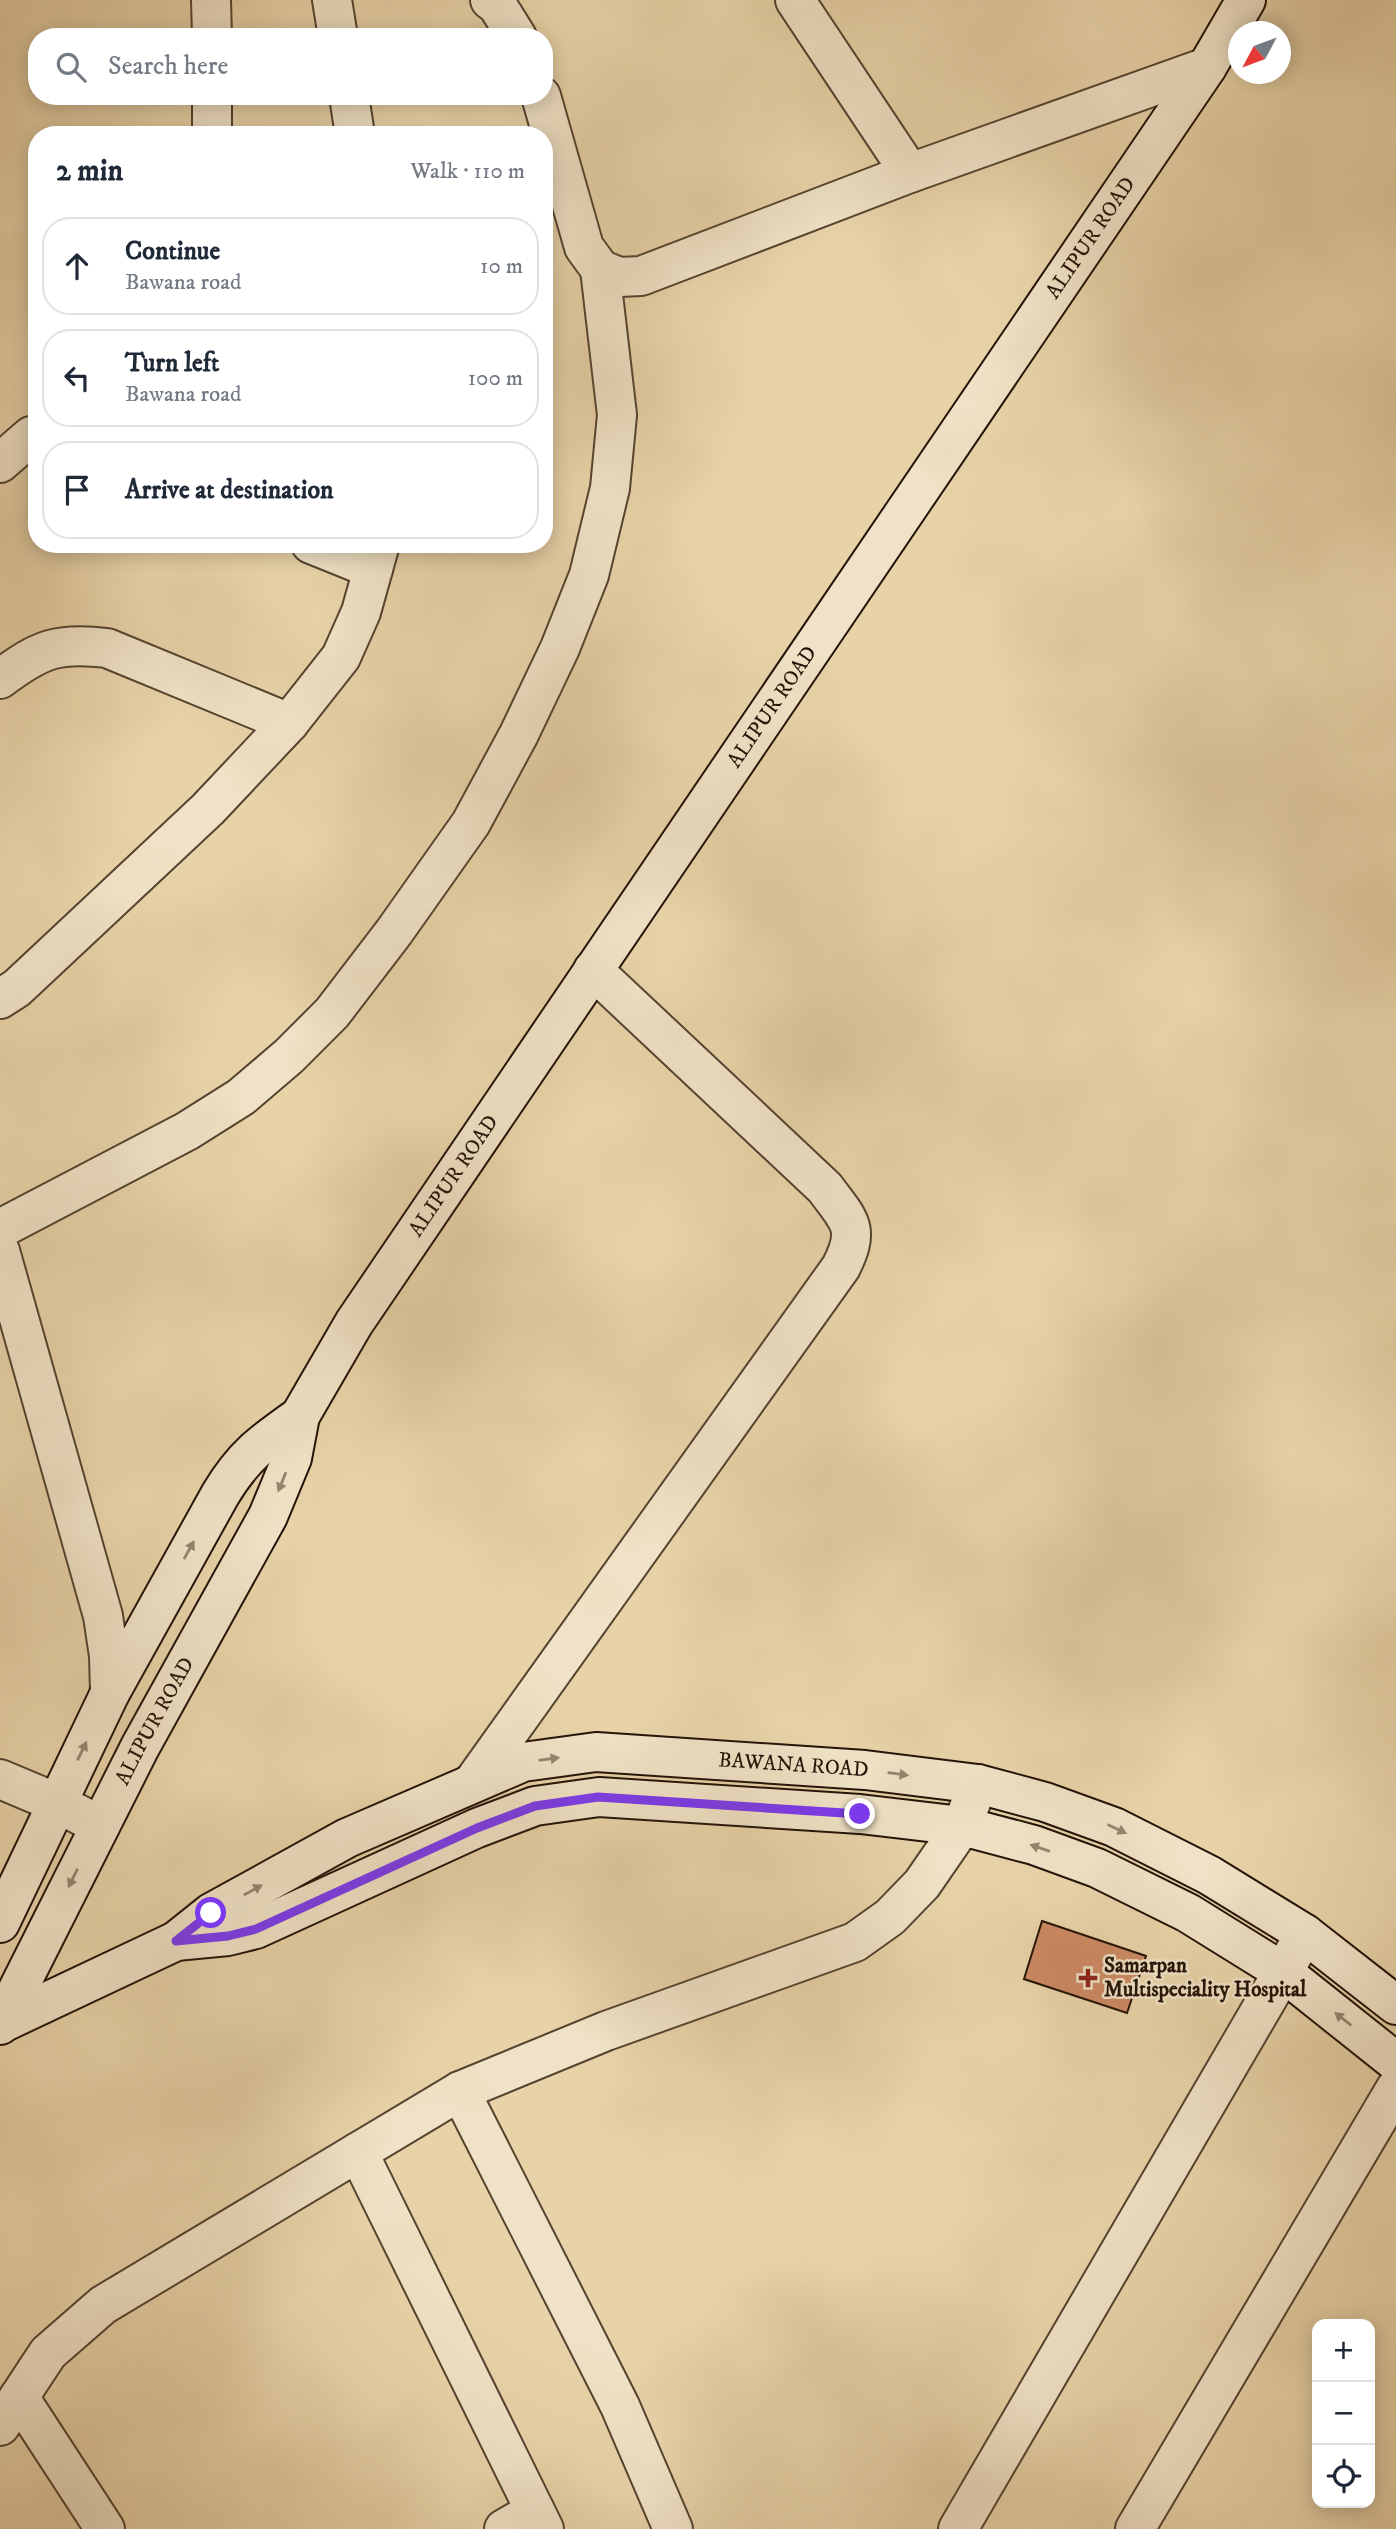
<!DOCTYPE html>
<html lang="en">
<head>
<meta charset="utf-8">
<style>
  body { margin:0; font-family:"IM FELL DW Pica",serif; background:#f6f6f7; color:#1f2937 }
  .controls { position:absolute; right:21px; bottom:21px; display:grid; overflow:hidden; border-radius:14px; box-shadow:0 4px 18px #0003 }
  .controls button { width:63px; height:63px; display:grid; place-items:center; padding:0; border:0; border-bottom:2px solid #e0e1e3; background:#fff; color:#1f2937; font:35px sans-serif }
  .compass { position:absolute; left:1228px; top:21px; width:63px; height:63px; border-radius:50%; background:#fff; box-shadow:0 4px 18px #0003; rotate:229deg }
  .stop { position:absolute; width:21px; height:21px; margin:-16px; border:5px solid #7c3aed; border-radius:50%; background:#fff }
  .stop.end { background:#7c3aed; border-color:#fff; box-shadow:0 2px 7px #0008 }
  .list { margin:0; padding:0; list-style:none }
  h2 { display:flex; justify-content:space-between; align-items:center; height:91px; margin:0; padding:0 28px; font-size:30px }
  h2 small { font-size:23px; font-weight:400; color:#747a83 }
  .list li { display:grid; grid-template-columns:46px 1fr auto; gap:21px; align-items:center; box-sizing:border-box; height:98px; margin:0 14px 14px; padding:0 14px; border:2px solid #e0e1e3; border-radius:28px }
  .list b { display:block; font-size:26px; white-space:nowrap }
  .list p { margin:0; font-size:23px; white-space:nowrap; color:#747a83 }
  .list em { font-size:23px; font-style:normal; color:#747a83 }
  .icon { flex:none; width:38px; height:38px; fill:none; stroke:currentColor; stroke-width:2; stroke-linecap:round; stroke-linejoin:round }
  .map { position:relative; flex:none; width:1396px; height:2529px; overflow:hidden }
  .search { position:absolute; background:#fff; box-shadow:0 4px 18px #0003; left:28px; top:28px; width:525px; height:77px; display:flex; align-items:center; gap:18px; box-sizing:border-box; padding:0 24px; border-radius:28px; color:#747a83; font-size:26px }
  .panel { position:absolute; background:#fff; box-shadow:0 4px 18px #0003; left:28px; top:126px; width:525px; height:427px; border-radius:28px }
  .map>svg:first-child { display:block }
  .building { fill:#cd8a64; stroke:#241308; stroke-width:2 }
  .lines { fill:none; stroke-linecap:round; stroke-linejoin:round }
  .street-casing { stroke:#554330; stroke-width:42 }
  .secondary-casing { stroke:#241308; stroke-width:42 }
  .street { stroke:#f0e2c6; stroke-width:38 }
  .secondary { stroke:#f0e2c6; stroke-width:38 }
  .oneway { fill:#948570 }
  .route { stroke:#7c3aed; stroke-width:9 }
  .poi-dot { fill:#8f2418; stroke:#f0e2c6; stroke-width:2.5 }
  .labels { text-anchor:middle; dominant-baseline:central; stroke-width:5; stroke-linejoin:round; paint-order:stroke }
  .street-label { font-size:21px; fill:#241308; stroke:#f0e2c6 }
  .poi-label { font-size:21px; font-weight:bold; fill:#241308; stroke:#f0e2c6; text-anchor:start }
</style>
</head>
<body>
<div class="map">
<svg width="1396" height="2529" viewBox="0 0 1396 2529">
  <rect width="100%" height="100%" fill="#e8d3a8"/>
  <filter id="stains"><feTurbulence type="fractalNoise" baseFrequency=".00286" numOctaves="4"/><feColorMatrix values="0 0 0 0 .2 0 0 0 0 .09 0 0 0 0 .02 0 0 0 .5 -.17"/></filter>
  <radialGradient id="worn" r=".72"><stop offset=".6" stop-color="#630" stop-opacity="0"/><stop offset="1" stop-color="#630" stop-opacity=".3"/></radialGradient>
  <!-- building -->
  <polygon class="building" points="1042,1921 1146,1956 1127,2013 1024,1979"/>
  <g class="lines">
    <!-- street casing -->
    <g class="street-casing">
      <g id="street">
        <polyline points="211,0 212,37"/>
        <polyline points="332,0 338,37"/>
        <polyline points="490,0 497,5 517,37"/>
        <polyline points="795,0 910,173"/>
        <polyline points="212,96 212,135"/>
        <polyline points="349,96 355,135"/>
        <polyline points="541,96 584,247 600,269 619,277 641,276 910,173 1207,67"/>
        <polyline points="0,463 31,436"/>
        <polyline points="311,544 373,569"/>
        <path d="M 0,679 C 40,649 57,642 107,648 L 289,723"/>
        <polyline points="0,999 17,988 208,809 289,723 341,657 361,612 380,544"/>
        <polyline points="0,1229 187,1131 241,1097 289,1056 332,1013 394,932 471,823 519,734 560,648 589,575 610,488 617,415 600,269"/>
        <polyline points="0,1251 103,1616 109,1656 110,1693"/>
        <polyline points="0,1779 57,1803 99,1825"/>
        <path d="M 474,1781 L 841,1267 C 861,1227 849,1221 825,1188 L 593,970"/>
        <polyline points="460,2091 620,2406 673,2529"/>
        <polyline points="358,2152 544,2529"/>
        <polyline points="19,2397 105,2529"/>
        <polyline points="0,2426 48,2353 103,2305 460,2091 606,2031 855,1942 890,1917 922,1884 962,1826 978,1784"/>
        <polyline points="504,2529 535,2511"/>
        <polyline points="958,2529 1305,1934"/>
        <polyline points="1135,2529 1396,2088"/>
      </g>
    </g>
    <!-- secondary casing -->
    <g class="secondary-casing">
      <g id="secondary">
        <path d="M 0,1923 L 110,1693 L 220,1495 C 243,1456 263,1442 300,1416"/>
        <polyline points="176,1941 228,1936 256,1929 477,1828 535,1806 599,1797 860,1814 962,1826 1034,1845 1097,1868 1188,1913 1283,1972 1396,2062"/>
        <path id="s1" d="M 0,2024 L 176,1941 L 211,1913 L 347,1838 L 523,1762 L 596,1752 L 865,1770 L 978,1784 L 1045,1802 L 1114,1827 L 1209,1875 L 1305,1934 L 1396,2005"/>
        <path id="s2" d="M 0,2025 L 140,1747 L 268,1516 L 292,1458 L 300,1416 L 354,1323 L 1207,67 L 1246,0"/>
      </g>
    </g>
    <!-- street -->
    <use href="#street" class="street"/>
    <!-- secondary -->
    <use href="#secondary" class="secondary"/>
  </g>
  <!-- one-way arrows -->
  <defs><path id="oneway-solid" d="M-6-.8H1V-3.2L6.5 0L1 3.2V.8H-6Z" transform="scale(1.75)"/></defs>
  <g class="oneway">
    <use href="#oneway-solid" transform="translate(282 1482) rotate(112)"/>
    <use href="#oneway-solid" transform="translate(189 1550) rotate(-61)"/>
    <use href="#oneway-solid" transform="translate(82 1751) rotate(-64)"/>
    <use href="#oneway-solid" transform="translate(549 1759) rotate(-8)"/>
    <use href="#oneway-solid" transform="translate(898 1774) rotate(7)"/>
    <use href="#oneway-solid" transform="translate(1117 1829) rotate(25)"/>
    <use href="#oneway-solid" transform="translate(1040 1848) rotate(-161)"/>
    <use href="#oneway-solid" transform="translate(73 1878) rotate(116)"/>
    <use href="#oneway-solid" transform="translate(253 1890) rotate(-29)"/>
    <use href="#oneway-solid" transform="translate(1343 2019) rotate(-142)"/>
  </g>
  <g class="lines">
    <!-- route -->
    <polyline class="route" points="211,1913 176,1941 228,1936 256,1929 477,1828 535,1806 598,1797 860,1814"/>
  </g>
  <!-- markers -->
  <path class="poi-dot" d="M1084.5 1967.5h7v7h7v7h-7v7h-7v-7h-7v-7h7z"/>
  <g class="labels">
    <!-- street labels -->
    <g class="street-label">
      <text stroke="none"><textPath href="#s2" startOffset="2100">ALIPUR ROAD</textPath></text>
      <text stroke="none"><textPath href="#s2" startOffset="1533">ALIPUR ROAD</textPath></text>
      <text stroke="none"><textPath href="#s2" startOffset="966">ALIPUR ROAD</textPath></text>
      <text stroke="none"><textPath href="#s2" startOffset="341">ALIPUR ROAD</textPath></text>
      <text stroke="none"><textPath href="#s1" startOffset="858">BAWANA ROAD</textPath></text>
    </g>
    <!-- poi labels -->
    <g class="poi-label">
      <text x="1104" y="1966">Samarpan<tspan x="1104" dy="24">Multispeciality Hospital</tspan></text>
    </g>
  </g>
  <rect width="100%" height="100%" filter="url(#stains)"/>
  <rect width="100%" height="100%" fill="url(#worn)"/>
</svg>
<div class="controls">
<button>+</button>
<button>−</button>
<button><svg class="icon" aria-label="locate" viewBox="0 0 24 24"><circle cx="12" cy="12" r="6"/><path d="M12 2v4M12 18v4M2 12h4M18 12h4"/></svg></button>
</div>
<svg class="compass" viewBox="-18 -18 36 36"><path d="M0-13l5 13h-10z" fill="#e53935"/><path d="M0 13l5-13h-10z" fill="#747a83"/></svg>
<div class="stop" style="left:211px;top:1913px"></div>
<div class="stop end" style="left:860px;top:1814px"></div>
<div class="search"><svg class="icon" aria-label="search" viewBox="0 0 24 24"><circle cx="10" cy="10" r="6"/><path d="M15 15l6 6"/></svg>Search here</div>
<section class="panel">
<h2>2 min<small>Walk · 110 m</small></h2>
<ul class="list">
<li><svg class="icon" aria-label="ahead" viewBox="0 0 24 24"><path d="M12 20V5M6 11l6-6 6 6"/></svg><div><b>Continue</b><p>Bawana road</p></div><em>10 m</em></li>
<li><svg class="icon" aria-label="left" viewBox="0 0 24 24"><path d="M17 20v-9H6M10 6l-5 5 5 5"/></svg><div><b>Turn left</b><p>Bawana road</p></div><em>100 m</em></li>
<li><svg class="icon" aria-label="arrive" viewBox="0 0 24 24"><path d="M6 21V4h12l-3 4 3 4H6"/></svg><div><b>Arrive at destination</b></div></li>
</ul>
</section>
</div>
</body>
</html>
